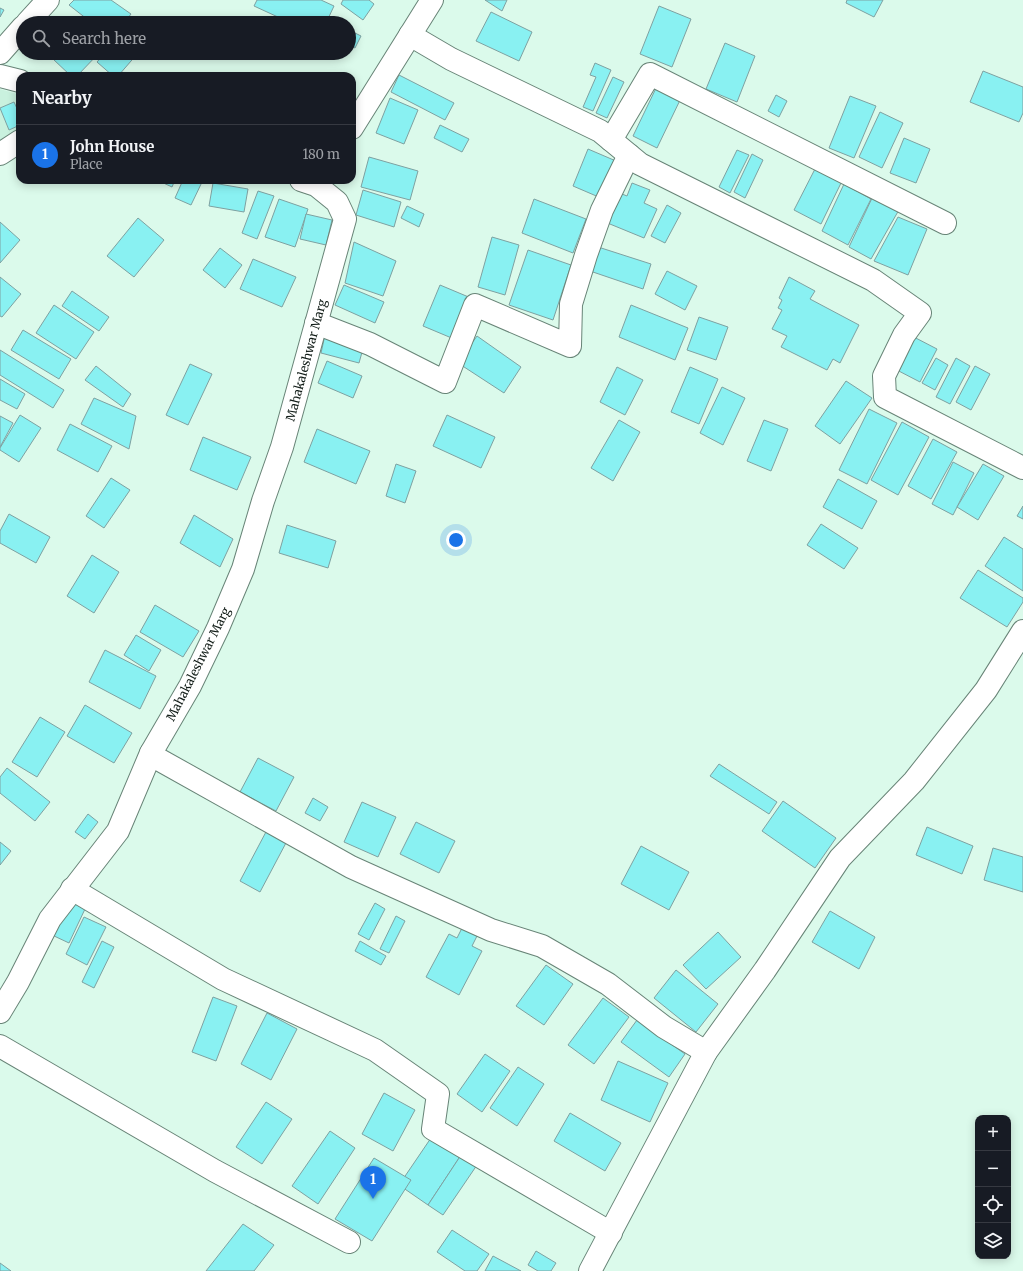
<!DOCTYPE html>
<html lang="en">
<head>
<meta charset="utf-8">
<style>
  body { margin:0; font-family:Merriweather,serif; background:#20242c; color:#f1f3f6 }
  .controls { position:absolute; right:12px; bottom:12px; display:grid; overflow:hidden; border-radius:8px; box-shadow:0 2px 10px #0003 }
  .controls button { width:36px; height:36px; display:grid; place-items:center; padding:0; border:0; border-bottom:1px solid #363941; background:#171b24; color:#f1f3f6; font:20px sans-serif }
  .you { position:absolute; left:456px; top:540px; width:14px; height:14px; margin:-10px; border:3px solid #fff; border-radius:50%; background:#1a73e8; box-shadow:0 0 0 6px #1a73e833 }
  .badge { display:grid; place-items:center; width:26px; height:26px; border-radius:50%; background:#1a73e8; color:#fff; font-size:13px; font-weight:700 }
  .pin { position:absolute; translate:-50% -33px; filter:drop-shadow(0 1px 2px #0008) }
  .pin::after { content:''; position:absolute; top:21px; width:14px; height:12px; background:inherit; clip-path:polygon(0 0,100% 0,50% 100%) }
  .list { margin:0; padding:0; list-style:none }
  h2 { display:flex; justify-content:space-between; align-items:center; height:52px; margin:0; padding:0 16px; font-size:17px }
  h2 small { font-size:13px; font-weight:400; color:#9ea1a6 }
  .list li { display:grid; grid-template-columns:26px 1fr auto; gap:12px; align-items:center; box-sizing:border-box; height:60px; padding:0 16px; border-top:1px solid #363941 }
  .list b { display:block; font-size:15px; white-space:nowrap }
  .list p { margin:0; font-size:13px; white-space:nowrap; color:#9ea1a6 }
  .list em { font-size:13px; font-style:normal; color:#9ea1a6 }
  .icon { flex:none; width:22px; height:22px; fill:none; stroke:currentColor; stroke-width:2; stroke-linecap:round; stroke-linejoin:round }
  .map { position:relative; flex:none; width:1023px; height:1271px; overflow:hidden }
  .search { position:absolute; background:#171b24; box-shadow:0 2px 10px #0003; left:16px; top:16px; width:340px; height:44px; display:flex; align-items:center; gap:10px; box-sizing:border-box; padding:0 14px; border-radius:22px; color:#9ea1a6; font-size:15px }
  .panel { position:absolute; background:#171b24; box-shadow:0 2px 10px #0003; left:16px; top:72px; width:340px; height:112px; border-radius:12px }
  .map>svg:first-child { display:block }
  .built { fill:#c9f1de }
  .building { fill:#89f1f2; stroke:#7ea1a1 }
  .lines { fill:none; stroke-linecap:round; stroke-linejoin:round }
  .minor-casing { stroke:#688477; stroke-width:24 }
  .minor { stroke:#fff; stroke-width:22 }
  .labels { text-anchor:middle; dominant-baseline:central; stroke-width:4; stroke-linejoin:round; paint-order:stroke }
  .street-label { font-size:12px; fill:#111c17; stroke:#fff }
</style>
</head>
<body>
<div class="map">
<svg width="1023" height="1271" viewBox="0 0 1023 1271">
  <rect width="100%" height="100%" fill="#dbfaeb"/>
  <!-- built -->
  <polygon class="built" points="0,89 20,95 20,132 0,145"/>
  <!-- building -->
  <g class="building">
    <polygon points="74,0 111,0 131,14 124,23 92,23 69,5"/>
    <polygon points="257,0 321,0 334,6 326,23 291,23 254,6"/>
    <polygon points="343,0 369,0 374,4 363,20 341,4"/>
    <polygon points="485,0 507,0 502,11"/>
    <polygon points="847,0 883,0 874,17 846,3"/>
    <polygon points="659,6 691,19 672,67 640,54"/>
    <polygon points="0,8 4,10 0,17"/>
    <polygon points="491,12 532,32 519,61 476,41"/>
    <polygon points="349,30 361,36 355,48 349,45"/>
    <polygon points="725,43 755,56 737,102 706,89"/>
    <polygon points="59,53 99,53 77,76 71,76 53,59"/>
    <polygon points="105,53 138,53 118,76 113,76 97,62"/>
    <polygon points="595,63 611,70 593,111 583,107 596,77 590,75"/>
    <polygon points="983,71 1023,87 1023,113 1019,122 970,102"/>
    <polygon points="399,75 454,103 445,120 391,92"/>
    <polygon points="613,77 624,82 607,118 596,113"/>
    <polygon points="658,84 682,96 657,148 633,136"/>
    <polygon points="776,95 787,101 779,117 768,111"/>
    <polygon points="850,96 876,106 854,158 829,148"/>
    <polygon points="390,98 418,110 404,144 376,133"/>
    <polygon points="14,102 20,115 20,125 9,130 0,108"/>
    <polygon points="880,112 903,123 882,168 859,157"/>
    <polygon points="440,125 469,139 462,152 434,138"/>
    <polygon points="904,138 930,149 916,183 890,173"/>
    <polygon points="588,149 616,161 601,198 573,186"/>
    <polygon points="737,150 749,155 730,193 719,187"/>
    <polygon points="752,154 763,160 745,198 734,192"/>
    <polygon points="369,157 418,171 410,200 361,187"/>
    <polygon points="816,167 842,181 821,224 794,210"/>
    <polygon points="157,180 175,180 172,187"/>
    <polygon points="183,180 203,180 191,205 175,198"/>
    <polygon points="213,183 248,189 244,212 209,206"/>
    <polygon points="632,183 650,190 644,203 657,209 644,238 605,222 617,192 627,196"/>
    <polygon points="844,184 871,199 848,245 822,231"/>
    <polygon points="363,190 401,202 394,227 356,215"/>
    <polygon points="258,191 274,196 257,239 242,233"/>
    <polygon points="873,196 900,208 871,259 849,247"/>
    <polygon points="279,199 308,209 295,247 265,237"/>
    <polygon points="534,199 586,219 573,253 522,233"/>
    <polygon points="667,205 681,213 665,243 651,236"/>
    <polygon points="407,206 424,214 419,227 401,218"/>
    <polygon points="306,214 332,220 326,245 300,239"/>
    <polygon points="898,217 927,229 908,275 874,261"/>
    <polygon points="138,218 164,240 134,277 107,256"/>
    <polygon points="0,222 20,240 0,263"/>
    <polygon points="492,237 519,245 505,295 478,287"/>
    <polygon points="354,242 396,261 383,296 345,283"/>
    <polygon points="595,246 651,264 643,289 587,270"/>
    <polygon points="220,248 242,265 225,288 203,270"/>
    <polygon points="528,250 571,265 553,320 509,305"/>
    <polygon points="253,259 296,277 282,307 240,289"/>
    <polygon points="667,271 697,286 685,310 655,294"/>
    <polygon points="0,277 21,294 2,317 0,316"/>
    <polygon points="789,277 815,291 810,299 859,325 840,363 833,359 827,370 781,347 787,336 772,329 782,310 778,308 782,300 779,298"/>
    <polygon points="344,285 384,302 375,323 335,305"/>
    <polygon points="440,285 471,298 454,339 423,326"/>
    <polygon points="72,291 109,317 99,331 62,306"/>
    <polygon points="54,305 94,332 76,359 36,333"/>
    <polygon points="631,305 688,328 675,360 619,337"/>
    <polygon points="699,317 728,327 716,360 687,350"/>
    <polygon points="23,330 71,359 59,379 11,350"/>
    <polygon points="325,335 364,345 359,363 321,353"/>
    <polygon points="910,335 937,349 920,382 893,368"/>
    <polygon points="477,336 521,367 504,393 458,363"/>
    <polygon points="0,350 64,390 53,408 0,375"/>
    <polygon points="936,358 948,365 935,390 922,383"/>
    <polygon points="956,358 970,366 950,404 936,397"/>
    <polygon points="327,361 362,376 353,398 318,383"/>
    <polygon points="190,364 212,374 188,425 166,415"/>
    <polygon points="96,366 131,394 123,407 85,380"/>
    <polygon points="975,366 990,374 971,410 956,402"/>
    <polygon points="617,367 643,380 625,415 600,402"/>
    <polygon points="690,367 718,379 699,424 671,412"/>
    <polygon points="0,379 25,394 17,409 0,400"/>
    <polygon points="846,381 872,398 840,444 815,426"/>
    <polygon points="722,387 745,398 723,445 700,433"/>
    <polygon points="94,398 136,416 129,449 81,424"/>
    <polygon points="869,409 897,423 867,484 839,470"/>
    <polygon points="20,415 41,428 19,462 0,450 0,448"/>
    <polygon points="447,415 495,437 481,468 433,446"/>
    <polygon points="0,416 13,423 0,447"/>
    <polygon points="619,420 640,432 613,481 591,468"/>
    <polygon points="764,420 788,429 771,471 747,461"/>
    <polygon points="902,422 929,437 898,495 871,480"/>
    <polygon points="70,424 112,446 98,472 57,450"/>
    <polygon points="317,429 370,451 356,484 304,462"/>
    <polygon points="203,437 251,457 237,490 190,470"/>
    <polygon points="933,439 957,452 931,499 908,486"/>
    <polygon points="953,462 974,473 953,515 932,504"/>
    <polygon points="396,464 416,471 405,503 386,496"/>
    <polygon points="983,464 1004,476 978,520 957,507"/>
    <polygon points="111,478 130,490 104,528 86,516"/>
    <polygon points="838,479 877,501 862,529 823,507"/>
    <polygon points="1023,506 1023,519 1017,516"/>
    <polygon points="9,514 50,537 36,563 0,543 0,531"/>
    <polygon points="194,515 233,539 220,567 180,543"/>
    <polygon points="821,524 858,548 844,569 807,545"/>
    <polygon points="287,525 336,541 328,568 279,553"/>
    <polygon points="1004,537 1023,549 1023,591 985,566"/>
    <polygon points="92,555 119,572 94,613 67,596"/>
    <polygon points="978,570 1023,598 1023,602 1007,627 960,598"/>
    <polygon points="155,605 199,631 183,657 140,632"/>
    <polygon points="136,635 161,650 149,671 124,655"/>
    <polygon points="105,650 156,676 140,709 89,682"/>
    <polygon points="85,705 132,733 114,763 67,736"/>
    <polygon points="40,717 65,732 37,777 12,762"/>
    <polygon points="258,758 294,777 276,811 240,792"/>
    <polygon points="719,764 777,802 769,814 710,776"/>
    <polygon points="7,768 50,802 35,821 0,793 0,777"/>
    <polygon points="313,798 328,807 320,821 305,813"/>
    <polygon points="783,801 836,838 815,868 762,831"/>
    <polygon points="362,802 396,817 378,857 344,842"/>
    <polygon points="88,814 98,822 85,839 75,832"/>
    <polygon points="416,822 455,841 439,873 400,854"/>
    <polygon points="927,827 973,846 962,874 916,855"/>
    <polygon points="267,830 287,841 260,892 240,881"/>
    <polygon points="0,842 11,851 0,865"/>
    <polygon points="641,846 689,872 669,910 621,884"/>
    <polygon points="993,848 1023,857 1023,892 984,880"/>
    <polygon points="69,901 85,909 69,943 52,935"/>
    <polygon points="375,903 385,909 369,940 358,934"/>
    <polygon points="830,911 875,937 859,969 812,942"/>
    <polygon points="396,916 405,921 389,953 380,949"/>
    <polygon points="84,917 106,927 87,965 66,954"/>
    <polygon points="462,928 477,936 472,946 482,951 459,995 426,977 449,934 457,938"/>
    <polygon points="718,932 741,957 706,989 683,965"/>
    <polygon points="102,941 114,947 94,988 82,982"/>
    <polygon points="360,941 386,956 381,965 355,951"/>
    <polygon points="546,965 573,984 544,1025 516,1006"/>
    <polygon points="676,970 718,1004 696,1032 654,998"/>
    <polygon points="213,997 237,1006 216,1061 192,1052"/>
    <polygon points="603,998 629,1017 594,1064 568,1045"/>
    <polygon points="267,1013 297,1029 271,1080 241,1064"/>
    <polygon points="637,1020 685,1054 669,1077 621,1042"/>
    <polygon points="485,1054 510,1071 482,1112 457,1094"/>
    <polygon points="618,1061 668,1083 650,1122 601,1100"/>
    <polygon points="518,1067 544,1084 517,1126 490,1108"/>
    <polygon points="384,1093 415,1110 393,1151 362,1134"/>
    <polygon points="266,1102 292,1119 262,1164 236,1147"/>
    <polygon points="570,1113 621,1143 605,1171 554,1141"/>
    <polygon points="330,1131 355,1148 318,1204 292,1186"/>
    <polygon points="433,1135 461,1155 428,1205 399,1185"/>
    <polygon points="461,1155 477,1165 443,1215 428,1205"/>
    <polygon points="374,1158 411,1180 372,1241 335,1219"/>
    <polygon points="243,1224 274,1245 254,1271 206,1271"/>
    <polygon points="452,1230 489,1254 477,1271 465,1271 437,1252"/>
    <polygon points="536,1251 556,1263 551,1271 538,1271 528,1265"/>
    <polygon points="493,1256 521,1271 485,1271"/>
    <polygon points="0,1263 11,1271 0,1271"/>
  </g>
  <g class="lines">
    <!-- minor casing -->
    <g class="minor-casing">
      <g id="minor">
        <polyline points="27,23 48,0"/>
        <polyline points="410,35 451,59 600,131 640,164 873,280 920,313 904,335 884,376 885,397 1023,468"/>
        <polyline points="0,53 23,27"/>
        <polyline points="0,76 20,81"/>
        <polyline points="352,128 432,0"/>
        <polyline points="611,140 650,74 945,223"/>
        <polyline points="0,154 20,141"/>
        <polyline points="316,323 370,344 445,382 475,305 570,346 571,304 586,255 602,210 629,155"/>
        <polyline points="151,753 158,759 351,867 491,930 542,946 608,984 664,1027 706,1052"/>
        <polyline points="72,889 223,979 375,1050 438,1094 433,1129 611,1233"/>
        <polyline points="0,1012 18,982 50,919 118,831 151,753 190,686 218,628 243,569 263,501 282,447 345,219 337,202 316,185 301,180"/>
        <polyline points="0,1046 215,1171 349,1242"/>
        <polyline points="590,1271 706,1052 765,970 840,858 914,781 986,690 1023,631"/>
      </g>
    </g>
    <!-- minor -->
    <use href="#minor" class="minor"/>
  </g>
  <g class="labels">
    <!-- street labels -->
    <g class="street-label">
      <text transform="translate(306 360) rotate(-75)">Mahakaleshwar Marg</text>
      <text transform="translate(198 664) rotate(-63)">Mahakaleshwar Marg</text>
    </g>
  </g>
</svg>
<div class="controls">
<button>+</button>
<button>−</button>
<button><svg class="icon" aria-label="locate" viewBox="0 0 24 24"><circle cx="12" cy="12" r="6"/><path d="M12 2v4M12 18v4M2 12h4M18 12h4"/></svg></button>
<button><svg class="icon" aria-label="layers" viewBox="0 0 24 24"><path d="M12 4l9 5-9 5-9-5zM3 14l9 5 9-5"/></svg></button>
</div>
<div class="you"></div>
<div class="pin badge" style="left:373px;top:1199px">1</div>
<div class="search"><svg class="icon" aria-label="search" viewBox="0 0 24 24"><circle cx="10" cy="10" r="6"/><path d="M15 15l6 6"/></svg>Search here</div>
<section class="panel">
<h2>Nearby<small></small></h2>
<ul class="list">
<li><span class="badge">1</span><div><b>John House</b><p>Place</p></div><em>180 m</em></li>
</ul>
</section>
</div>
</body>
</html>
